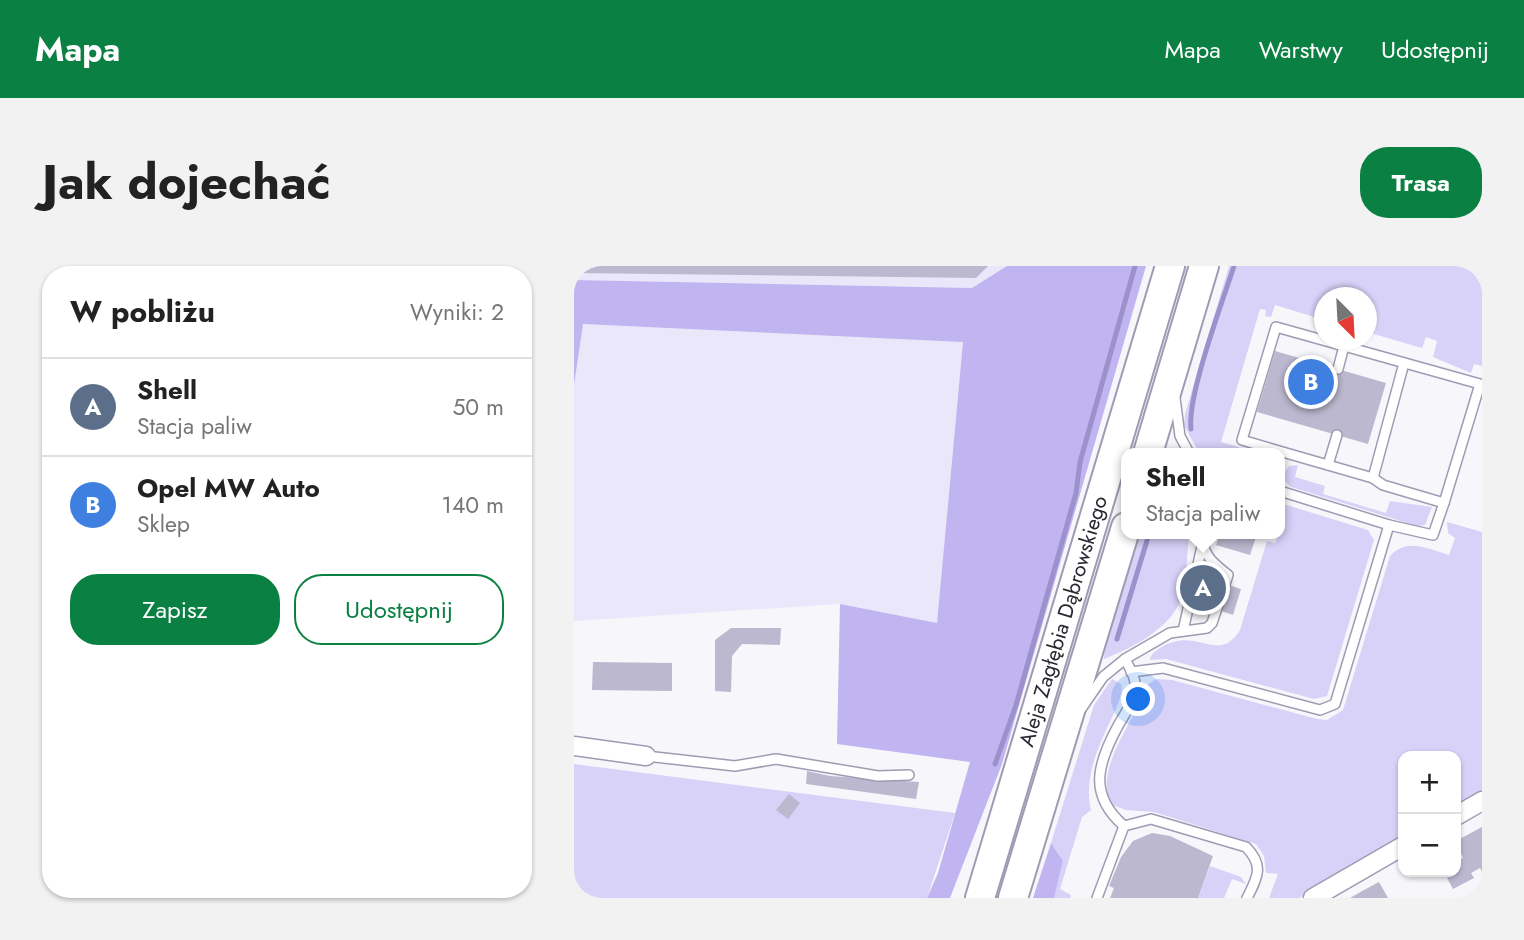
<!DOCTYPE html>
<html lang="pl">
<head>
<meta charset="utf-8">
<style>
  body { margin:0; font-family:Jost,sans-serif; background:#f2f2f2; color:#222 }
  .controls { position:absolute; right:21px; bottom:21px; display:grid; overflow:hidden; border-radius:14px; box-shadow:0 2px 5px #0004 }
  .controls button { width:63px; height:63px; display:grid; place-items:center; padding:0; border:0; border-bottom:2px solid #e0e0e0; background:#fff; color:#222; font:35px sans-serif }
  .compass { position:absolute; left:740px; top:21px; width:63px; height:63px; border-radius:50%; background:#fff; box-shadow:0 2px 5px #0004; rotate:156deg }
  .you { position:absolute; left:565px; top:434px; width:24px; height:24px; margin:-18px; border:5px solid #fff; border-radius:50%; background:#1a73e8; box-shadow:0 0 0 10px #1a73e833 }
  .badge { display:grid; place-items:center; width:46px; height:46px; border-radius:50%; background:#0b8043; color:#fff; font-size:23px; font-weight:700 }
  .pin { position:absolute; translate:-50% -50%; border:4px solid #fff; box-shadow:0 2px 7px #0006 }
  .popup { position:absolute; left:547px; top:182px; width:164px; height:91px; box-sizing:border-box; display:grid; place-content:center; border-radius:14px; background:#fff; filter:drop-shadow(0 2px 5px #0005); font-size:23px; white-space:nowrap; color:#767676 }
  .popup b { font-size:26px; color:#222 }
  .popup::after { content:''; position:absolute; left:50%; top:100%; margin-left:-14px; border:14px solid transparent; border-top-color:#fff }
  .list { margin:0; padding:0; list-style:none }
  h2 { display:flex; justify-content:space-between; align-items:center; height:91px; margin:0; padding:0 28px; font-size:30px }
  h2 small { font-size:23px; font-weight:400; color:#767676 }
  .list li { display:grid; grid-template-columns:46px 1fr auto; gap:21px; align-items:center; box-sizing:border-box; height:98px; padding:0 28px; border-top:2px solid #e0e0e0 }
  .list b { display:block; font-size:26px; white-space:nowrap }
  .list p { margin:0; font-size:23px; white-space:nowrap; color:#767676 }
  .list em { font-size:23px; font-style:normal; color:#767676 }
  .actions { display:flex; gap:14px; padding:21px 28px }
  .actions a { flex:1; padding:16px 0; border:2px solid #0b8043; border-radius:28px; text-align:center; font-size:24px; color:#0b8043 }
  .actions .main { background:#0b8043; color:#fff }
  .map { position:relative; flex:none; width:908px; height:632px; overflow:hidden; border-radius:28px }
  header { display:flex; align-items:center; gap:42px; box-sizing:border-box; height:98px; padding:0 35px; background:#0b8043; color:#fff }
  header strong { font-size:33px }
  nav { display:flex; gap:38px; margin-inline-start:auto; font-size:24px }
  .intro { display:flex; align-items:center; justify-content:space-between; box-sizing:border-box; height:168px; padding:0 42px }
  h1 { margin:0; font-size:49px }
  .button { padding:18px 32px; border-radius:28px; background:#0b8043; color:#fff; font-size:24px; font-weight:700 }
  main { display:flex; gap:42px; padding:0 42px }
  aside { flex:1; background:#fff; border-radius:28px; box-shadow:0 2px 5px #0004 }
  .map>svg:first-child { display:block }
  .built { fill:#eae7fa }
  .green { fill:#d8d1f8 }
  .forest { fill:#c0b4f1 }
  .lines { fill:none; stroke-linecap:round; stroke-linejoin:round }
  .stream { stroke:#9d91cc; stroke-width:5 }
  .building { fill:#bcb8d0 }
  .lane-casing { stroke:#9f9bb2; stroke-width:12 }
  .street-casing { stroke:#9f9bb2; stroke-width:21 }
  .primary-casing { stroke:#9f9bb2; stroke-width:32 }
  .lane { stroke:#fff; stroke-width:9 }
  .street { stroke:#fff; stroke-width:18 }
  .primary { stroke:#fff; stroke-width:28 }
  .labels { text-anchor:middle; dominant-baseline:central; stroke-width:6; stroke-linejoin:round; paint-order:stroke }
  .street-label { font-size:21px; fill:#292831; stroke:#fff }
</style>
</head>
<body>
<header>
<strong>Mapa</strong>
<nav><a>Mapa</a><a>Warstwy</a><a>Udostępnij</a></nav>
</header>
<div class="intro"><h1>Jak dojechać</h1><a class="button">Trasa</a></div>
<main>
<aside>
<h2>W pobliżu<small>Wyniki: 2</small></h2>
<ul class="list">
<li><span class="badge" style="background:#5c6f8a">A</span><div><b>Shell</b><p>Stacja paliw</p></div><em>50 m</em></li>
<li><span class="badge" style="background:#3f7fe0">B</span><div><b>Opel MW Auto</b><p>Sklep</p></div><em>140 m</em></li>
</ul>
<div class="actions"><a class="main">Zapisz</a><a>Udostępnij</a></div>
</aside>
<div class="map">
<svg width="908" height="632" viewBox="0 0 908 632">
  <rect width="100%" height="100%" fill="#f7f6fb"/>
  <!-- built -->
  <g class="built">
    <polygon points="0,0 433,0 399,22 0,14"/>
    <polygon points="8,58 389,75 363,357 266,338 0,355 0,119"/>
  </g>
  <!-- green -->
  <g class="green">
    <polygon points="655,0 908,0 908,100 900,98 897,107 859,91 863,75 852,71 848,82 793,66 792,32 750,32 750,54 701,39 697,51 691,50 692,44 686,43 647,176 665,181 663,187 625,187 610,159 611,148"/>
    <path d="M 724,199 L 721,211 L 751,220 L 749,228 L 812,247 L 816,235 L 858,241 L 851,259 L 843,260 L 717,221 C 708,215 709,207 715,200 Z"/>
    <path d="M 706,237 L 794,264 L 800,274 L 753,430 L 740,433 L 592,393 L 576,394 C 577,388 580,386 586,382 C 623,358 644,400 666,364 L 693,275 L 701,277 L 704,270 L 697,268 L 706,268 Z"/>
    <path d="M 873,256 L 908,266 L 908,526 L 882,540 L 882,490 L 829,490 L 829,570 L 725,632 L 695,632 L 704,608 L 692,607 L 690,590 L 682,578 L 580,546 L 552,544 L 536,538 C 521,498 561,458 571,421 L 582,413 L 598,414 L 743,453 L 753,454 L 769,444 L 816,290 C 833,271 854,283 875,289 L 881,272 L 874,267 Z"/>
    <path d="M 564,268 L 615,268 L 611,319 L 605,317 L 602,323 L 608,330 C 600,360 559,382 530,393 L 531,378 Z"/>
    <path d="M 538,413 L 547,418 C 554,438 504,493 517,544 L 508,551 L 486,623 L 497,629 L 496,632 L 480,632 L 489,595 L 477,577 L 520,439 Z"/>
    <polygon points="0,498 381,547 353,632 0,632"/>
    <polygon points="636,600 667,611 672,618 658,613 650,632 624,632"/>
  </g>
  <!-- forest -->
  <g class="forest">
    <polygon points="433,0 572,0 428,498 376,632 353,632 364,607 396,496 263,478 266,338 363,357 389,76 9,58 0,119 0,14 398,22"/>
    <polygon points="477,577 489,595 480,632 459,632"/>
  </g>
  <g class="lines">
    <!-- stream -->
    <g class="stream">
      <path d="M 617,163 C 613,130 648,37 660,0"/>
      <polyline points="543,373 575,268"/>
      <polyline points="421,498 442,439 502,227 506,196 561,0"/>
    </g>
  </g>
  <!-- building -->
  <g class="building">
    <polygon points="0,0 414,0 402,12 2,7"/>
    <polygon points="701,85 812,117 794,178 683,146"/>
    <polygon points="646,268 683,268 676,289 642,279"/>
    <polygon points="618,307 667,323 659,349 610,332"/>
    <polygon points="157,362 207,362 206,379 168,378 158,390 157,426 141,425 141,374"/>
    <polygon points="19,396 98,397 98,425 18,424"/>
    <polygon points="233,505 256,510 345,516 342,533 232,518"/>
    <polygon points="215,528 226,537 214,553 202,544"/>
    <polygon points="908,561 908,606 906,602 897,607 900,612 879,623 873,612 878,609 876,606 882,606 882,596 889,592 882,575"/>
    <polygon points="578,567 596,570 639,590 624,632 536,632 540,622 535,620 547,591 559,575"/>
    <polygon points="805,616 814,632 776,632 790,624"/>
  </g>
  <g class="lines">
    <!-- lane casing -->
    <g class="lane-casing">
      <g id="lane">
        <polyline points="764,103 770,80"/>
        <polyline points="601,132 606,170 615,187"/>
        <polyline points="704,187 705,185 799,212 809,219 870,237 906,118 702,61 668,174 705,185"/>
        <polyline points="754,199 763,169"/>
        <polyline points="799,212 830,97"/>
        <polyline points="815,259 859,269 870,237"/>
        <polyline points="609,365 628,280"/>
        <polyline points="557,406 589,402 746,444 761,438 815,259 706,225"/>
        <path d="M 507,443 L 529,411 L 551,393 L 596,367 L 633,362 L 638,357 L 654,309 C 639,297 627,288 629,268"/>
        <polyline points="72,490 161,500 202,493 304,510 335,509"/>
        <path d="M 550,560 C 513,528 524,496 545,458 C 552,446 562,432 561,418 C 561,410 555,401 551,393"/>
        <path d="M 523,632 L 550,560 L 577,553 L 672,581 C 690,599 684,611 673,632"/>
      </g>
    </g>
    <!-- street casing -->
    <g class="street-casing">
      <g id="street">
        <polyline points="0,480 72,490"/>
        <polyline points="882,550 908,535"/>
        <polyline points="739,632 829,580"/>
      </g>
    </g>
    <!-- primary casing -->
    <g class="primary-casing">
      <g id="primary">
        <polyline points="574,187 630,0"/>
        <path id="s1" d="M 406,632 L 596,0"/>
        <polyline points="439,632 552,261"/>
      </g>
    </g>
    <!-- lane -->
    <use href="#lane" class="lane"/>
    <!-- street -->
    <use href="#street" class="street"/>
    <!-- primary -->
    <use href="#primary" class="primary"/>
  </g>
  <g class="labels">
    <!-- street labels -->
    <g class="street-label">
      <text stroke="none"><textPath href="#s1" startOffset="289">Aleja Zagłębia Dąbrowskiego</textPath></text>
    </g>
  </g>
</svg>
<div class="controls">
<button>+</button>
<button>−</button>
</div>
<svg class="compass" viewBox="-18 -18 36 36"><path d="M0-13l5 13h-10z" fill="#e53935"/><path d="M0 13l5-13h-10z" fill="#767676"/></svg>
<div class="you"></div>
<div class="pin badge" style="left:629px;top:322px;background:#5c6f8a">A</div>
<div class="popup"><b>Shell</b>Stacja paliw</div>
<div class="pin badge" style="left:737px;top:116px;background:#3f7fe0">B</div>
</div>
</main>
</body>
</html>
